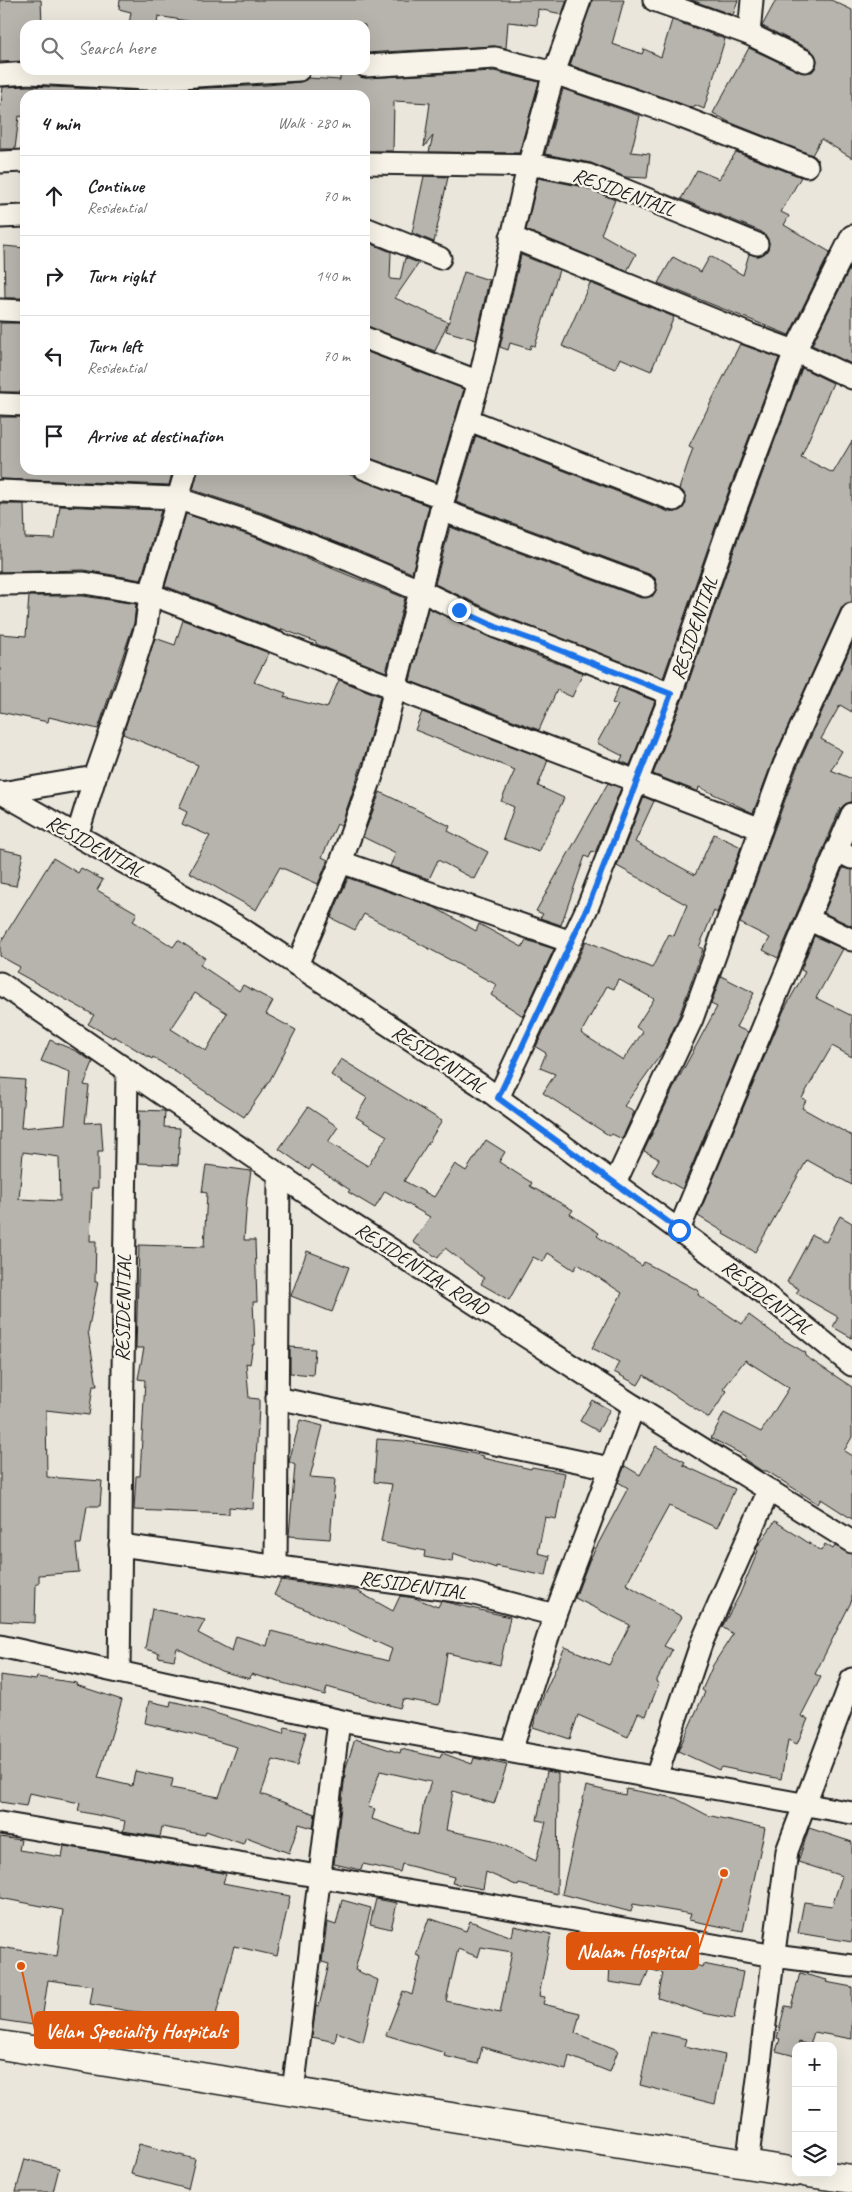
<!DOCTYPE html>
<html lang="en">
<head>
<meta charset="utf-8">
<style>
  body { margin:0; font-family:Caveat,sans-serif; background:#f2f2f2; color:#202124 }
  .controls { position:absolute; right:15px; bottom:15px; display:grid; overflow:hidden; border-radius:10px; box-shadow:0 5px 20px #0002 }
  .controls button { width:45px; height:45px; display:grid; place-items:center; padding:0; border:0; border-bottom:1px solid #e0e0e0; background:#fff; color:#202124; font:25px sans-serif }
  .stop { position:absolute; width:15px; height:15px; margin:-11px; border:4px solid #1a73e8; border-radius:50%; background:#fff }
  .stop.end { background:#1a73e8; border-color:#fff; box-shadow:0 1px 5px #0008 }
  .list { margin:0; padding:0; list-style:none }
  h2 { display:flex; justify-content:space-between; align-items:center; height:65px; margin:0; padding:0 20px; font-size:21px }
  h2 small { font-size:16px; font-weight:400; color:#757577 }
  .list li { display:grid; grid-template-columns:32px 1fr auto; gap:15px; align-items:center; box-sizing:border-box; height:80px; padding:0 20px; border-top:1px solid #e0e0e0 }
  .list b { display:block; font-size:19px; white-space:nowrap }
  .list p { margin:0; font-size:16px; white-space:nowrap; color:#757577 }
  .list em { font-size:16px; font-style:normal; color:#757577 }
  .icon { flex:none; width:28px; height:28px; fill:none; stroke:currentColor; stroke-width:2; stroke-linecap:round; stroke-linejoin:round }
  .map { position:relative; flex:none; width:852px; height:2192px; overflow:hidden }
  .search { position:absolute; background:#fff; box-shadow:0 5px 20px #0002; left:20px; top:20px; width:350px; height:55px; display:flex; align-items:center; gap:12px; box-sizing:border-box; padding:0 18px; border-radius:15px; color:#757577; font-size:19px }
  .panel { position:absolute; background:#fff; box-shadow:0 5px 20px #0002; left:20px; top:90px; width:350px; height:385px; border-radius:15px }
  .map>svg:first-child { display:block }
  .building { fill:#b6b4ac; stroke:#1c1c1c; fill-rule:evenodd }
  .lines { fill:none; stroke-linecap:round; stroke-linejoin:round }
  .street-casing { stroke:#1c1c1c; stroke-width:25 }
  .secondary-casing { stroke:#1c1c1c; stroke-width:31 }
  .street { stroke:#f7f3e8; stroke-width:21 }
  .secondary { stroke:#f7f3e8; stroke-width:28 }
  .route { stroke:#1a73e8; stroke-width:6 }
  .labels { text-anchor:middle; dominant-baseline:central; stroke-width:4.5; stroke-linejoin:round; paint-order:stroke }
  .street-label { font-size:20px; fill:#1c1c1c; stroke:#f7f3e8 }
  .leader { fill:none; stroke:#de560d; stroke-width:2 }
  .callout-dot { fill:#de560d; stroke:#f7f3e8; stroke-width:2 }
  .callout { fill:#de560d; stroke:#de560d; stroke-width:2 }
  .callout-label { font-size:21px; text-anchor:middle; font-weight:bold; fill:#fff }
</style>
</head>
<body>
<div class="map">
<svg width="852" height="2192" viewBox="0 0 852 2192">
  <rect width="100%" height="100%" fill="#eae6dc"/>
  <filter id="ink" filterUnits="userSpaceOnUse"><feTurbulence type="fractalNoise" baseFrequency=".02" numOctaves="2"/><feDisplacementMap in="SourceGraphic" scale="10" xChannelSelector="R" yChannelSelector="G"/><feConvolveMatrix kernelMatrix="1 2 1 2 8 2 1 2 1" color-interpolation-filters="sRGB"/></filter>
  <g filter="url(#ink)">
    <!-- building -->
    <g class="building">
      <polygon points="0,0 41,0 42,25 25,25 25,61 0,62"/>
      <polygon points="120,0 567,0 562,14 538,9 537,25 508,22 506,48 494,46 365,53 365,25 211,25 158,16 157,25 129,25 131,12 119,9"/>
      <polygon points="592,0 624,0 612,44 642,54 644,49 661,57 672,20 725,39 704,109 695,105 693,108 570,65"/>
      <polygon points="691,0 738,0 733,15"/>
      <polygon points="776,0 831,0 852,10 852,158 821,139 812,155 729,122 713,113 749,48 800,72 812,72 816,67 817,60 811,50 762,26"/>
      <polygon points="494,71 539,82 519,153 429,152 433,136 424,147 430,103 394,101 393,151 365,151 365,95 116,95 116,90 147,91 267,85 300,82 308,78 340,80 340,73 356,74 366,78"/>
      <polygon points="29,86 99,89 99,95 25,95 25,117 19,116 15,149 0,149 0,113 3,87"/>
      <polygon points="563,89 640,116 631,152 650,154 647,178 625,177 591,163 545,154"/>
      <polygon points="736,152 801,177 781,212 789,216 784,225 830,252 789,335 658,283 673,257 701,272 710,256 743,275 749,254 759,256 768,249 769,242 762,232 681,199 697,170 719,179"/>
      <polygon points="424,176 448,177 434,242 412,233"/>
      <polygon points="538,178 584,187 615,200 601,234 636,254 627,271 526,230"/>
      <polygon points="365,241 391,252 390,279 400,280 405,258 419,263 395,298 448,322 435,351 365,326"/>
      <polygon points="4,246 25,248 25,298 5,298"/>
      <polygon points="521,255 559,270 535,346 531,345 530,349 510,343 508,350 500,347"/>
      <polygon points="852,264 852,364 812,345"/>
      <polygon points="464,272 489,280 476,340 446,331"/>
      <polygon points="590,283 674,317 651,371 620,358 615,369 562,346"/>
      <rect x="0" y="323" width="25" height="69"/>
      <polygon points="740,344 779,358 716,525 663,678 501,615 435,584 450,527 641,598 653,596 657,584 655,578 649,574 456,502 476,436 669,512 676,512 686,504 684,493 679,489 693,448 689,446"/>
      <polygon points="365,351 464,389 436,482 365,457"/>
      <polygon points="802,368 833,383 801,457 833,473 852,441 852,602 845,604 841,609 773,760 753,813 699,787 698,791 696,791 653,774 683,698 740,533"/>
      <polygon points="0,417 25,417 25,470 173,470 169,485 0,479"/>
      <polygon points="198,470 338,470 429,506 412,573 266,514 193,490"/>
      <polygon points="0,504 24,504 25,538 55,539 60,506 161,510 141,580 84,570 0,572"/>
      <polygon points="186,514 257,538 405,598 386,672 316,644 316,642 282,629 281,631 165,586"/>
      <polygon points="29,596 83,596 136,604 134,623 98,729 49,717 48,722 0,712 0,634 26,636"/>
      <polygon points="428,608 491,638 583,673 572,697 557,690 539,730 410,681"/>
      <polygon points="183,620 269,653 254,682 286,693 284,697 327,708 339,680 380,696 366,752 341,826 337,824 322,857 328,860 318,884 280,867 256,910 189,872 210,836 182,824 187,812 179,808 198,765 123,734 155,638 175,645"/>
      <polygon points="852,644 852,712 840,705 821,739 842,751 831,770 852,779 852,802 845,804 840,809 778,958 763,950 770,938 740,923 796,770"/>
      <polygon points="619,687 655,701 630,765 620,761 623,756 597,743 618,705 612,703"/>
      <polygon points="422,712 548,760 538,786 564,798 539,852 503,839 514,807 501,801 515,770 415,730"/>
      <polygon points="608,783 621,788 595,853 592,851 589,858 585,856 561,925 540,918 543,914 536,911"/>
      <polygon points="380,792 450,826 448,831 488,852 474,879 438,860 429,879 390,866 396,853 363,837"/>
      <path d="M 644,797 L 654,801 L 635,842 L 695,875 L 714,834 L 741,847 L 717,913 L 714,911 L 699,947 L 703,949 L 680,1014 L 664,1050 L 624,1106 L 634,1112 L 622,1139 L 612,1134 L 610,1136 L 543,1093 L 555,1074 L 540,1068 L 546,1053 L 536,1047 L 586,941 L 652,968 L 669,934 L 674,936 L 687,905 L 617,866 ZM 618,979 L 654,999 L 636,1027 L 643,1032 L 623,1060 L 581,1033 L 607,986 L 614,989 Z"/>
      <polygon points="0,849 23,854 16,886 0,883"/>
      <path d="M 53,858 L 78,873 L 81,868 L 103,880 L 97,890 L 137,913 L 133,921 L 173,947 L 178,940 L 205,958 L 200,965 L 239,991 L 243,985 L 273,1001 L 266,1014 L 296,1030 L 270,1080 L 244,1117 L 153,1057 L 152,1059 L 114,1036 L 113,1038 L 88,1024 L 94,1015 L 16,972 L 20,967 L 0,956 L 0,943 ZM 195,993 L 227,1013 L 206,1051 L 171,1029 Z"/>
      <polygon points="843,868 852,870 852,926 824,913"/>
      <polygon points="348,878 434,907 476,931 479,924 522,947 526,940 554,949 523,1016 491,995 497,985 364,914 355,930 331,918"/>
      <polygon points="814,936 843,949 816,998 852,1016 852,1057 832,1046 802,1098 806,1100 802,1108 852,1136 852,1185 807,1160 755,1252 723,1234 724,1232 698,1216 784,1010 805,972 801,970"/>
      <polygon points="721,976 754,993 736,1027 748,1032 682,1189 652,1172 659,1159 644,1151 676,1083 717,1007 711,1004"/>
      <path d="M 50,1040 L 76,1051 L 93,1062 L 84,1085 L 89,1086 L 85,1123 L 101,1122 L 103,1151 L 98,1151 L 98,1188 L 92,1188 L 90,1241 L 96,1241 L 95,1282 L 98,1282 L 88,1331 L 97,1386 L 93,1386 L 89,1415 L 46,1410 L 47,1477 L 102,1481 L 100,1506 L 87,1506 L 81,1544 L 76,1544 L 79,1572 L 39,1575 L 39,1584 L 36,1584 L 35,1623 L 0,1621 L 0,1078 L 25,1080 L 21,1128 L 65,1124 L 70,1072 L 41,1061 ZM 23,1152 L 59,1157 L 60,1201 L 19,1199 Z"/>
      <polygon points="341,1059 442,1121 404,1181 434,1197 455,1164 466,1171 486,1140 505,1152 499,1162 532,1183 530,1186 573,1210 570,1214 599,1233 597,1236 642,1266 644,1262 699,1291 698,1295 742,1324 749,1315 780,1338 806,1353 805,1356 852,1387 852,1437 844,1451 852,1456 852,1519 821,1499 818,1504 767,1471 762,1471 744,1459 745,1456 711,1438 724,1413 761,1432 789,1388 745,1360 723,1389 727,1391 709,1418 644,1375 638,1385 614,1372 619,1362 592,1348 622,1293 578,1264 574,1270 548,1253 543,1262 533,1257 509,1300 481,1284 484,1278 445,1248 438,1258 413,1242 430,1217 385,1191 375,1208 348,1192 350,1190 312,1165 309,1170 279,1149 308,1107 338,1127 328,1142 368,1166 387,1136 356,1117 367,1098 331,1075"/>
      <polygon points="139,1110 165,1111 164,1127 180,1128 178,1165 138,1163"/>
      <polygon points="206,1165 251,1171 247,1198 244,1240 255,1240 257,1302 253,1302 255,1345 253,1345 250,1364 246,1363 249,1398 259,1399 259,1408 253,1509 229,1507 229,1514 134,1510 136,1476 140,1476 145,1380 138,1379 144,1348 136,1348 139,1245 204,1247 207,1193 202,1192"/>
      <polygon points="840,1216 852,1223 852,1338 833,1327 838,1317 796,1293 799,1289 787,1282 812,1235 826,1242"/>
      <polygon points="307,1251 349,1267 332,1312 291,1296"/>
      <polygon points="290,1347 315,1349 313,1375 290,1373"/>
      <polygon points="592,1400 610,1410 598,1431 580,1421"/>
      <polygon points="300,1420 323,1426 310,1477 335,1479 330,1539 289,1536 295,1465 289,1462"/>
      <polygon points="377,1439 404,1441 448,1448 484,1456 483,1458 531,1469 532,1467 565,1473 556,1519 545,1517 538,1553 550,1556 546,1576 496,1566 496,1568 453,1553 452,1562 424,1557 425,1551 381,1542 392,1484 374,1482"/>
      <polygon points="656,1446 685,1462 683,1465 735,1489 717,1528 669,1506 626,1584 682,1617 664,1646 672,1650 656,1682 659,1683 646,1716 638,1713 628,1737 578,1715 570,1739 533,1727 544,1694 565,1647 609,1665 630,1625 575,1598 589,1561 628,1488 618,1482 624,1468 625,1466 640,1475"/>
      <polygon points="775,1521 821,1551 825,1544 833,1549 835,1546 852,1554 852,1600 815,1674 821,1677 801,1716 808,1719 797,1744 788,1740 781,1779 721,1767 719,1770 678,1751 705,1692 702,1690 713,1665 733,1634 722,1627 739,1596 758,1551 756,1549"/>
      <polygon points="281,1580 357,1591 393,1611 400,1596 415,1598 438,1607 441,1601 510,1617 500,1665 447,1653 439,1705 403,1699 400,1708 327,1687 325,1695 251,1674 250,1679 221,1671 177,1648 174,1660 158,1657 159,1653 145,1649 152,1609 205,1620 198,1633 232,1651 236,1636 267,1646 271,1631 388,1661 392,1649 274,1595"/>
      <polygon points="0,1675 36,1680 37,1677 77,1683 76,1685 122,1700 98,1778 132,1786 135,1771 173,1779 171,1788 219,1797 237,1747 196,1735 145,1723 149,1701 170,1706 171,1701 192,1706 283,1734 285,1727 306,1732 297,1766 273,1760 261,1794 315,1814 313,1828 299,1824 289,1853 246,1837 243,1844 206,1831 205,1835 162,1827 160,1837 123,1831 125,1821 78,1811 80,1803 29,1793 26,1806 0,1802"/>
      <path d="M 355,1739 L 400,1753 L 401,1749 L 440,1758 L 442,1753 L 472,1764 L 474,1758 L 507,1765 L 494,1804 L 453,1791 L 446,1830 L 493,1840 L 536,1861 L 546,1822 L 537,1820 L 547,1771 L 558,1773 L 557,1894 L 519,1884 L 518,1886 L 486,1872 L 483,1889 L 452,1883 L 454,1877 L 402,1864 L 400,1872 L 363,1864 L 361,1870 L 334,1864 L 346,1767 ZM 380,1771 L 431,1782 L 424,1802 L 418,1835 L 372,1819 L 375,1809 L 368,1807 Z"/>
      <polygon points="586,1786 625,1795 626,1789 675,1798 707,1815 765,1828 743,1931 689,1920 691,1914 633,1904 631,1912 562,1894"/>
      <polygon points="809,1828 852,1842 852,1942 798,1933 804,1902 832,1906 842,1876 798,1862"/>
      <polygon points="0,1837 21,1840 19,1850 62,1857 64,1846 218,1872 226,1874 223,1883 290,1896 277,1956 234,1946 213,2026 179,2016 129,2011 90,2004 93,1986 48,1980 41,2026 0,2020 0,1947 57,1956 63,1910 0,1898"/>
      <polygon points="376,1899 397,1903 391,1929 370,1924"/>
      <polygon points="342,1900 371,1908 355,1970 378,1980 363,2042 337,2032 335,2042 312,2037 316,2005 319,2006 329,1964 322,1962 327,1922 336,1925"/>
      <path d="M 429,1918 L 466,1931 L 470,1921 L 512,1937 L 514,1926 L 551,1934 L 539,1996 L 545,1997 L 543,2004 L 580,2013 L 575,2033 L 618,2050 L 610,2072 L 569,2056 L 566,2070 L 482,2047 L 478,2064 L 444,2056 L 445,2053 L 386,2035 L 403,1991 L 412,1995 L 421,1957 L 416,1955 ZM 481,1947 L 512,1952 L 500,2013 L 446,2001 L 458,1949 L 478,1957 Z"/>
      <polygon points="611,1947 658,1954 658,1952 702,1967 703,1964 743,1972 734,2019 703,2013 658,1998 663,1973 649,1969 642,1987 609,1982"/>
      <polygon points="800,1973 827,1980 826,1982 852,1987 852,2039 814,2032 810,2045 799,2042 795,2056 776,2051 780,2039 777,2038 785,2006 791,2007"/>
      <polygon points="651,2031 687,2039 685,2046 725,2055 715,2104 640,2085"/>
      <polygon points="139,2144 195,2159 188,2189 131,2174"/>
      <polygon points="25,2159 59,2168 53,2192 16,2192"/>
    </g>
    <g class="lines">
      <!-- street casing -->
      <g class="street-casing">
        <g id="street">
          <polyline points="654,0 749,34 805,61"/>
          <polyline points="749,34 752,0"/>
          <polyline points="365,66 495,58 554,73 666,111 807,166"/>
          <polyline points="0,75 29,73 146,79 299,70"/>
          <polyline points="0,162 25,161"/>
          <polyline points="365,163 541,166 588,175 757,244"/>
          <polyline points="0,217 25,216"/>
          <polyline points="365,228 440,258"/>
          <polyline points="511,237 751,335 795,351 852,378"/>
          <polyline points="0,310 25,311"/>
          <polyline points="365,338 479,382"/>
          <polyline points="0,404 25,405"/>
          <polyline points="469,420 674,500"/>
          <polyline points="365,469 444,498"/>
          <polyline points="0,491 176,498 261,526 351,561 421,591 496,627 544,644 671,694"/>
          <polyline points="441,510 645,586"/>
          <polyline points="0,584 84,583 150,594 761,829"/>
          <polyline points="0,792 242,929 479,1084 752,1284 852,1365"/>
          <polyline points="1,793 95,777"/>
          <polyline points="77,836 95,777 133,668 146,626 150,594 186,470"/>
          <polyline points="836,850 852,858"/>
          <polyline points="341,862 571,942"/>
          <polyline points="808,919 852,814"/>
          <polyline points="297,965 341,862 374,770 444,498 479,382 528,167 554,73 580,0"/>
          <polyline points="0,983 347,1221 634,1406 852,1542"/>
          <polyline points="498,1098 588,906 671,694 728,529 795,351 852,236"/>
          <polyline points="615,1183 692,1019 784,765 852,614"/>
          <polyline points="679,1230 808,919 852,940"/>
          <polyline points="277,1398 610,1468"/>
          <polyline points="120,1545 471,1593 555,1615"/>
          <polyline points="276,1566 279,1175"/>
          <polyline points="0,1646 351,1723 852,1813"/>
          <polyline points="119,1672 127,1071"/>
          <polyline points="511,1751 555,1615 634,1406"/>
          <polyline points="656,1777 701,1644 769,1490"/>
          <polyline points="0,1823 496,1906 774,1956 852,1966"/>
          <polyline points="293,2091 339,1721"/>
          <polyline points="747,2165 787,1851 852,1679"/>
        </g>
      </g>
      <!-- secondary casing -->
      <g class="secondary-casing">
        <g id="secondary">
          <polyline points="0,2045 796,2172"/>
          <polyline points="808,2173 852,2179"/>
        </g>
      </g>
      <!-- street -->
      <use href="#street" class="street"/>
      <!-- secondary -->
      <use href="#secondary" class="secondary"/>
    </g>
  </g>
  <g class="lines" filter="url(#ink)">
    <!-- route -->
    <polyline class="route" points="459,610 496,627 544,644 671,694 588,906 498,1098 679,1230"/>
  </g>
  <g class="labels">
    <!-- street labels -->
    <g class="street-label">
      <text transform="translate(624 192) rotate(20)">RESIDENTAIL</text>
      <text transform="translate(694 628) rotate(-71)">RESIDENTIAL</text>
      <text transform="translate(95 846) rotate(29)">RESIDENTIAL</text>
      <text transform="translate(439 1059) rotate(33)">RESIDENTIAL</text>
      <text transform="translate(422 1269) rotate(33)">RESIDENTIAL ROAD</text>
      <text transform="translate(767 1297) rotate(38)">RESIDENTIAL</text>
      <text transform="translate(123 1308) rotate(-89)">RESIDENTIAL</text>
      <text transform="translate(413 1585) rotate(8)">RESIDENTIAL</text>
    </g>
  </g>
  <!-- callouts -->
  <path class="leader" d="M724 1873L698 1951M21 1966L35 2030"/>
  <g class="callout-dot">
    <circle cx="724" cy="1873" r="5"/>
    <circle cx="21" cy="1966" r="5"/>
  </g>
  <g class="callout">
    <rect x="567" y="1933" width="131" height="36" rx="5"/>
    <rect x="35" y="2012" width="203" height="36" rx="5"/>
  </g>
  <g class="callout-label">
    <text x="632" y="1958">Nalam Hospital</text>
    <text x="136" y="2038">Velan Speciality Hospitals</text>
  </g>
</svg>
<div class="controls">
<button>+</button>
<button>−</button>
<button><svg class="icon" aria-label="layers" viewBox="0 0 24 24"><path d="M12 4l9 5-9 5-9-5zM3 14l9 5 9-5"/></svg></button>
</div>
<div class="stop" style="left:679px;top:1230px"></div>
<div class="stop end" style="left:459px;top:610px"></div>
<div class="search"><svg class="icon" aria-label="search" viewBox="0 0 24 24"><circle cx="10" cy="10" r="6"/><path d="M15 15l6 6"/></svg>Search here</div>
<section class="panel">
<h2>4 min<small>Walk · 280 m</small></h2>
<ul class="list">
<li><svg class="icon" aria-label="ahead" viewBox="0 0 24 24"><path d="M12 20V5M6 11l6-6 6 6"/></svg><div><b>Continue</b><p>Residential</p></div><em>70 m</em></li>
<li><svg class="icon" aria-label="right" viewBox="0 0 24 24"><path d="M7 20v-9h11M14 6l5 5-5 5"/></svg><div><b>Turn right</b></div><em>140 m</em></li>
<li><svg class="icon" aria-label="left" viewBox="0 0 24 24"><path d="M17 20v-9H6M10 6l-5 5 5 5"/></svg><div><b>Turn left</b><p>Residential</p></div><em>70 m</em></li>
<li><svg class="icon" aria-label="arrive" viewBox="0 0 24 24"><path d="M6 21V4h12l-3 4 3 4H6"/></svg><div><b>Arrive at destination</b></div></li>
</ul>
</section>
</div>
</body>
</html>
